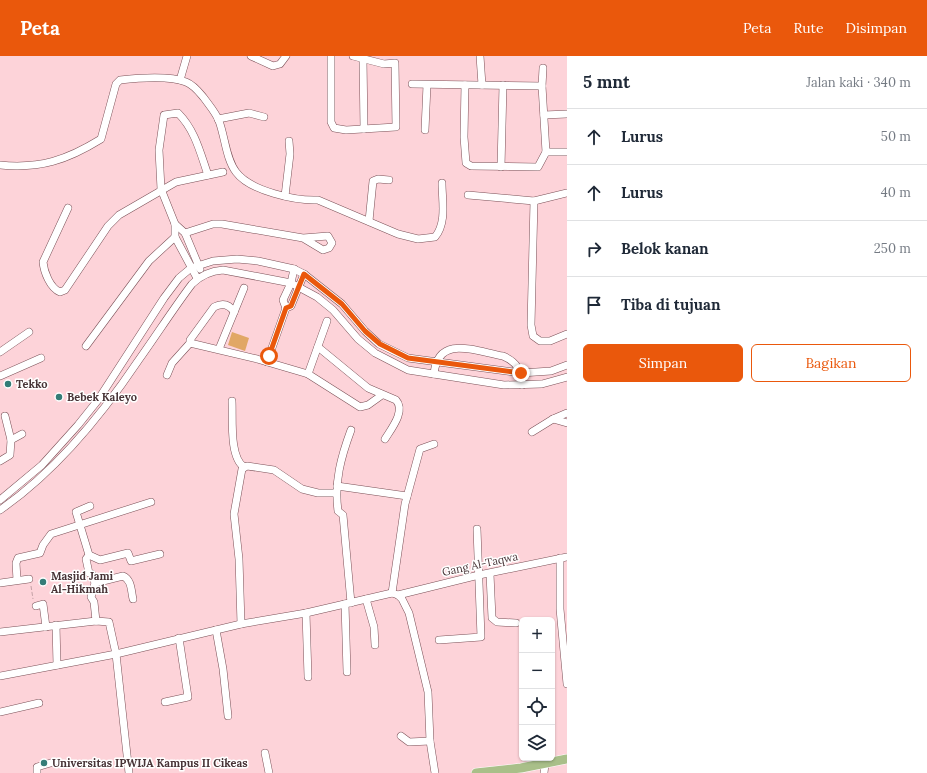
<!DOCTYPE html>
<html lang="id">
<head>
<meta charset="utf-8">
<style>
  body { margin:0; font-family:Lora,serif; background:#f2f2f3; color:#1f2937 }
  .controls { position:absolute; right:12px; bottom:12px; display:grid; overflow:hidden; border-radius:6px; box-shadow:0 1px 3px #0004 }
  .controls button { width:36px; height:36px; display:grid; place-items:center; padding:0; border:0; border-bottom:1px solid #e0e1e3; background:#fff; color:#1f2937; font:20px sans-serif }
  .stop { position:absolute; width:12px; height:12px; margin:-9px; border:3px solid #ea580c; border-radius:50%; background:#fff }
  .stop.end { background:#ea580c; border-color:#fff; box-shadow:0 1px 4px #0008 }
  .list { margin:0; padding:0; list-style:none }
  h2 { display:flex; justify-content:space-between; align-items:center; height:52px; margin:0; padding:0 16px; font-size:17px }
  h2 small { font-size:13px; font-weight:400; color:#747a83 }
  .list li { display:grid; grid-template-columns:26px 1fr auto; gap:12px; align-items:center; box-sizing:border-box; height:56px; padding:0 16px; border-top:1px solid #e0e1e3 }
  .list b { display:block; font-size:15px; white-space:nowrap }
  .list em { font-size:13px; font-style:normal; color:#747a83 }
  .actions { display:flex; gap:8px; padding:12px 16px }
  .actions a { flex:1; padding:9px 0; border:1px solid #ea580c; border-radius:6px; text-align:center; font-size:14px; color:#ea580c }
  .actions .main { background:#ea580c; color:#fff }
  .icon { flex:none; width:22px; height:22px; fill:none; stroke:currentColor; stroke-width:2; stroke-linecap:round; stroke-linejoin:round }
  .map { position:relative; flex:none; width:567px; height:717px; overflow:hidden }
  header { display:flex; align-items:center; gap:24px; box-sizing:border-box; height:56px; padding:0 20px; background:#ea580c; color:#fff }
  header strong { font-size:19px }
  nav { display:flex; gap:22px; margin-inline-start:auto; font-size:14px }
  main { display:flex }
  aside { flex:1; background:#fff }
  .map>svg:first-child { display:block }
  .green { fill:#e1a765 }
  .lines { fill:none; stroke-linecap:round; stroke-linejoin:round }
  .minor-casing { stroke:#7b5057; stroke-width:8 }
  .major-casing { stroke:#fff; stroke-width:10 }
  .path { stroke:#c4a1a6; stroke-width:1; stroke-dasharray:4 2; stroke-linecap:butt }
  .minor { stroke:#fff; stroke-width:7 }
  .major { stroke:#a9bf89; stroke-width:9 }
  .route { stroke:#ea580c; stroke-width:5 }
  .poi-dot { fill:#347c77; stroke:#fff; stroke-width:1.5 }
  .labels { text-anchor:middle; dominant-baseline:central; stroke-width:3; stroke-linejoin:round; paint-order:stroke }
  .poi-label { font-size:11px; font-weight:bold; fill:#483437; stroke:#fff; text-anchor:start }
  .street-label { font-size:11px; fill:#483437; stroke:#fff }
</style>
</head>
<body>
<header>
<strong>Peta</strong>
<nav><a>Peta</a><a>Rute</a><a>Disimpan</a></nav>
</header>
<main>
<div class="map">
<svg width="567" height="717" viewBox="0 0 567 717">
  <rect width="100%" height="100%" fill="#fdd3d9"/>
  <!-- green -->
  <polygon class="green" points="232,276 249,282 245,295 228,289"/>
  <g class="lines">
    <!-- minor casing -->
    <g class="minor-casing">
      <g id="minor">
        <polyline points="251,0 273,10 280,8 286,0"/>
        <polyline points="331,0 331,66 334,72 346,74 396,71 395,7 384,8 353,0"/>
        <polyline points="480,0 482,29"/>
        <polyline points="363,3 364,73"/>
        <polyline points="180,24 187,0"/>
        <polyline points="412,28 542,30"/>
        <polyline points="465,29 464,81 466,107 471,110 538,111 546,96 542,30 543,12"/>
        <polyline points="544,59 567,58"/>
        <polyline points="218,63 249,57 264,61"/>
        <polyline points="425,74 427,29"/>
        <polyline points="546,96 567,96"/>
        <path d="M 0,109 C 40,113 67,104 101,83 L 116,28 L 120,24 C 138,22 168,19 186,26 C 194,29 199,36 204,42 C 209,49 216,57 219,65 C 225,81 226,103 236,116 C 250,135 296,145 318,144 L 398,178 L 418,183 L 435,181 C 447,167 442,144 442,127"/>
        <polyline points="501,111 503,29"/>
        <polyline points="468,139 534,145 567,137"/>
        <polyline points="285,140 290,98 289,85"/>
        <polyline points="534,145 531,269 533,280 540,285 550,285 567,278"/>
        <path d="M 68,152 L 43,206 C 44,216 50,232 60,236 L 65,234 L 108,170 L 119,159 L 176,126 L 223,116"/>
        <polyline points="369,165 373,125 378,123 389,124"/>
        <polyline points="175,168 185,177 200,213"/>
        <polyline points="185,177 213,168 222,168 303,182 323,194 329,192 332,187 328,180 303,182"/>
        <path d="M 197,222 L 175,181 L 175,168 L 161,133 L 159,94 L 164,59 L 178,57 C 195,74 200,96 208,119"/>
        <polyline points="286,252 283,244 291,227 294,213"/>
        <polyline points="286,252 291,250 304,218"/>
        <polyline points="190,287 257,303 308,318 360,351 368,349 382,339"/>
        <polyline points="86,290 149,205 175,181"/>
        <path d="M 318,291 L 368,332 L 396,344 C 406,355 391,373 385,383"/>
        <polyline points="219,293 244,232"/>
        <polyline points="0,296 29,276"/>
        <polyline points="267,306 286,252"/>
        <polyline points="308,318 327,265"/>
        <path d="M 434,318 C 438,278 475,295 503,300 C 517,306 521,314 522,329"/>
        <path d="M 167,319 L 172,307 L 190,287 L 190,284 L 214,251 C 222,247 229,248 234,256"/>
        <polyline points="0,320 41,302"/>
        <path d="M 232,345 C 233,362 229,401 244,411"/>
        <polyline points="553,363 567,367"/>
        <path d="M 351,374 C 341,401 334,426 338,455 L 343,459 L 351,547"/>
        <polyline points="532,376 553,363 567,357"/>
        <polyline points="11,384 22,378"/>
        <polyline points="0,405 10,399 11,384 5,360"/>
        <polyline points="337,430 407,440"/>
        <polyline points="0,444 42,409 78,369 98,344 164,242 179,222 191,212 213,205 237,203 258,205 294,213 304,218 342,248 365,275 379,288 408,302 521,317 551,315 567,309"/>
        <polyline points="90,450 76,456 89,499 86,503 89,517 92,518 95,527 91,541 94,546 96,565"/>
        <path d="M 0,454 C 55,416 101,360 138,305 C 156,280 173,253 192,228 C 201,219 210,215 223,214 L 291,227 L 317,241 L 333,254 L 358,283 L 375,297 L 408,314 L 504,329 L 542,328 L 567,321"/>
        <polyline points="89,499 100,504 128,497 131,505 160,498"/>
        <polyline points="560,502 560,553 567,628"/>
        <polyline points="490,518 492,562 497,566 516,567"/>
        <polyline points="17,524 16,507 18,502 40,497 43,489 51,478 151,446"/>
        <polyline points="0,527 29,523"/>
        <path d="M 95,527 L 123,520 C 132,524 131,535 133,543"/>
        <polyline points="392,537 405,448 420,393 434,388"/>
        <polyline points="398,539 479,519 567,501"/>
        <polyline points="366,543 374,571 375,589"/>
        <polyline points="345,548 347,616"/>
        <polyline points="36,550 43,548 46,571"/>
        <polyline points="306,557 308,621"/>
        <polyline points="241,568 239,503 234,458 242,413 247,410 274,414 302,433 318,437 336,437"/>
        <polyline points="56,569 57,609"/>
        <polyline points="216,574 223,613 228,660"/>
        <polyline points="0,576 96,565 109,566 116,598 129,717"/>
        <polyline points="439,584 481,581 477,473"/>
        <polyline points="0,620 116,598 241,568 306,557 392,537 398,539 402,543 409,557 428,636 430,685 435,717"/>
        <polyline points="165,646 188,641 179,582"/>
        <polyline points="0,656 39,647"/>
        <polyline points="401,680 409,686 430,685"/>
        <polyline points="265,697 269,717"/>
        <polyline points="37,717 37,711 54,706"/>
        <polyline points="544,717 545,708"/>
      </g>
    </g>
    <!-- major casing -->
    <g class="major-casing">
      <polyline id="major" points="476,717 521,712 567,703"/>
    </g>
    <!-- path -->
    <polyline class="path" points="31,530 33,543"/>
    <!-- minor -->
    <use href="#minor" class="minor"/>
    <!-- major -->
    <use href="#major" class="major"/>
  </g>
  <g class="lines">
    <!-- route -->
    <polyline class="route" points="269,300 286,252 291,250 304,218 342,248 365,275 380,288 408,302 521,317"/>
  </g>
  <!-- markers -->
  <g class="poi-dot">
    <circle cx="8" cy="328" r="4"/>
    <circle cx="59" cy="341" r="4"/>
    <circle cx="43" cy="526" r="4"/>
    <circle cx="44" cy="707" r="4"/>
  </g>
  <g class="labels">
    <!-- poi labels -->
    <g class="poi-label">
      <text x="16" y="328">Tekko</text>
      <text x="67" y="341">Bebek Kaleyo</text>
      <text x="51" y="520">Masjid Jami<tspan x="51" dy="13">Al-Hikmah</tspan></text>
      <text x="52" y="707">Universitas IPWIJA Kampus II Cikeas</text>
    </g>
    <!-- street labels -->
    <g class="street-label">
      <text transform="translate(480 508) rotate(-12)">Gang Al-Taqwa</text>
    </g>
  </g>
</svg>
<div class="controls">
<button>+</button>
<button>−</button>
<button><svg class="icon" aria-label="locate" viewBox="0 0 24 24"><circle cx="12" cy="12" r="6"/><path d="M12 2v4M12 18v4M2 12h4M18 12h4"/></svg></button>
<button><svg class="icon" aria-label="layers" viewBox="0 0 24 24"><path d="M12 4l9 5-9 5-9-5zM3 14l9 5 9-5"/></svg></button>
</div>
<div class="stop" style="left:269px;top:300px"></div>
<div class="stop end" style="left:521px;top:317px"></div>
</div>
<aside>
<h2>5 mnt<small>Jalan kaki · 340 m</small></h2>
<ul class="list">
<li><svg class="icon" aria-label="ahead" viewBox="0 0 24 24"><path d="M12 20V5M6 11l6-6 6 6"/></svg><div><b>Lurus</b></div><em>50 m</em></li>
<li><svg class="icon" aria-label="ahead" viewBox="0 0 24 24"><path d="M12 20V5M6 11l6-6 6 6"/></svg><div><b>Lurus</b></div><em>40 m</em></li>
<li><svg class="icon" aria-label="right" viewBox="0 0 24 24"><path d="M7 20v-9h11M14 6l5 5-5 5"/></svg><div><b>Belok kanan</b></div><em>250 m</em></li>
<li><svg class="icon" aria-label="arrive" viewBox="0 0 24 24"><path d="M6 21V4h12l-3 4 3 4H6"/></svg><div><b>Tiba di tujuan</b></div></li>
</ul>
<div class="actions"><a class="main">Simpan</a><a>Bagikan</a></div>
</aside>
</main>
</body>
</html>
